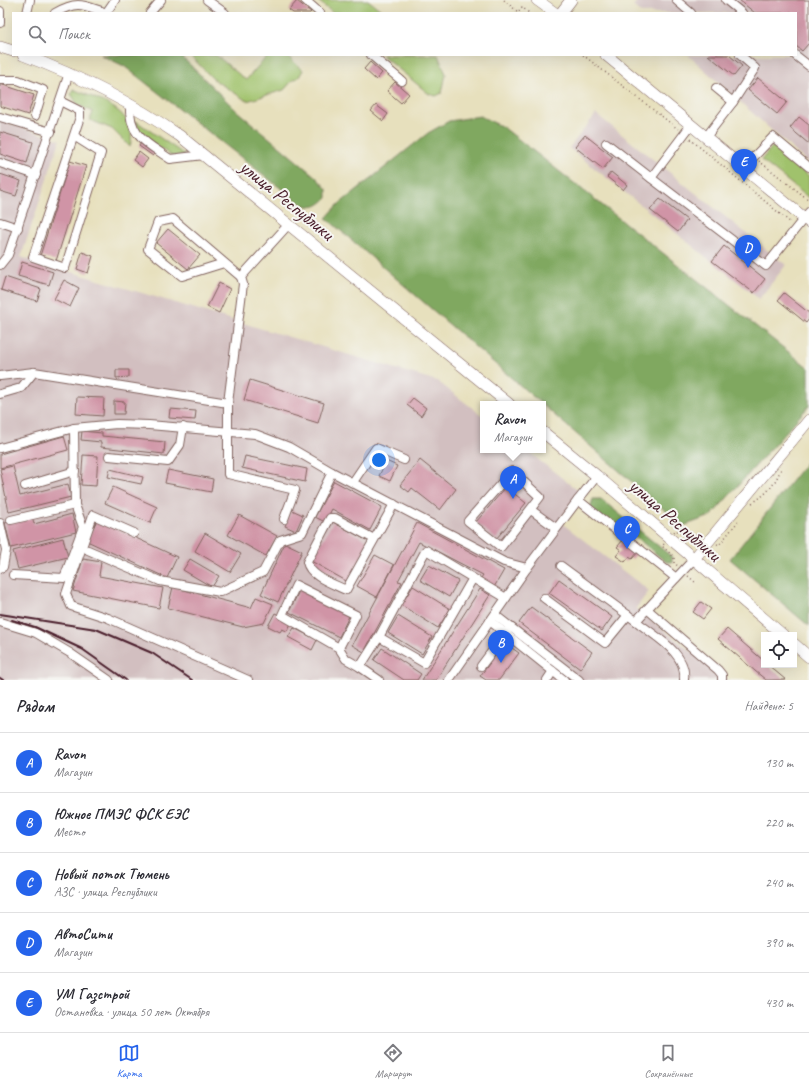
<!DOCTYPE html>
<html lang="ru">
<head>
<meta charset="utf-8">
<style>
  body { margin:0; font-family:Caveat,sans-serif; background:#f7f7f7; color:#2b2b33 }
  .controls { position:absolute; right:12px; bottom:12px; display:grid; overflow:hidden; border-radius:0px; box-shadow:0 4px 16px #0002 }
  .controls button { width:36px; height:36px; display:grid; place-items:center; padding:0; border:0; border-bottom:1px solid #e1e1e2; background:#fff; color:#2b2b33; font:20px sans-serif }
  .you { position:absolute; left:379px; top:460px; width:14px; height:14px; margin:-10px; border:3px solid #fff; border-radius:50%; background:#1a73e8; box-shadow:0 0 0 6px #1a73e833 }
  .badge { display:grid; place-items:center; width:26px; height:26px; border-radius:50%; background:#2563eb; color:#fff; font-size:13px; font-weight:700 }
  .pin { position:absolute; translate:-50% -33px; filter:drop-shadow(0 1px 2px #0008) }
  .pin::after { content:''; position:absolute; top:21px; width:14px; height:12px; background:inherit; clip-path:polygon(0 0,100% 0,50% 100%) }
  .popup { position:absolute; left:480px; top:401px; width:66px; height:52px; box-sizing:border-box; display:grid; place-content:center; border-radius:0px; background:#fff; filter:drop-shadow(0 1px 3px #0005); font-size:13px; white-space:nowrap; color:#7c7c81 }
  .popup b { font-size:15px; color:#2b2b33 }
  .popup::after { content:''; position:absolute; left:50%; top:100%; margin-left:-8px; border:8px solid transparent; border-top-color:#fff }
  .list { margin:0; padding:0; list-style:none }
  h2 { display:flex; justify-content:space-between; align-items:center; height:52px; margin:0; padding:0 16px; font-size:17px }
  h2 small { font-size:13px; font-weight:400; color:#7c7c81 }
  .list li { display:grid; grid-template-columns:26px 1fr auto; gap:12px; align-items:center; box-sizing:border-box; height:60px; padding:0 16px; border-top:1px solid #e1e1e2 }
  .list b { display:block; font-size:15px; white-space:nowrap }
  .list p { margin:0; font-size:13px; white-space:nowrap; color:#7c7c81 }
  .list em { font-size:13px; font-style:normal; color:#7c7c81 }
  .icon { flex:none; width:22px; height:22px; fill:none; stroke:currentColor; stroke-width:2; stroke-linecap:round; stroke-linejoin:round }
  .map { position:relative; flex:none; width:809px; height:680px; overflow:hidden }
  .search { position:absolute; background:#fff; box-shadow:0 4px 16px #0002; left:12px; right:12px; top:12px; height:44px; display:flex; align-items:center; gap:10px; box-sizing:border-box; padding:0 14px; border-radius:0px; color:#7c7c81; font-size:15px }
  .sheet { height:352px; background:#fff }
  nav { display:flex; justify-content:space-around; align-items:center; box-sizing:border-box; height:56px; border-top:1px solid #e1e1e2; background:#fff; font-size:11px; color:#7c7c81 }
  nav a { display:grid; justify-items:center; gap:2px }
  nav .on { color:#2563eb }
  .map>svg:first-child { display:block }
  .industrial { fill:#d2bfc0 }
  .green { fill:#a0c26c; stroke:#75704c }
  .forest { fill:#80a860; stroke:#656446 }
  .building { fill:#d094a6 }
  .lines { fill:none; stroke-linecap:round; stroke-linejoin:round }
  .minor-casing { stroke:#81635e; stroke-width:10 }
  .major-casing { stroke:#81635e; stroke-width:12 }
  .path { stroke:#81635e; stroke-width:1.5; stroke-dasharray:1 3; stroke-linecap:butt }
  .minor { stroke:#fff; stroke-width:8 }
  .major { stroke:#fff; stroke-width:11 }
  .rail { stroke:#4a1f2b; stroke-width:2 }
  .labels { text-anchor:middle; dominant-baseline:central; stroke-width:4; stroke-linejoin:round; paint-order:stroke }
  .street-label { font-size:20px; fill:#4a1f2b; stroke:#f6f6f2 }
</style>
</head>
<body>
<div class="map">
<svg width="809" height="680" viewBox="0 0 809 680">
  <rect width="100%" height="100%" fill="#f6f6f2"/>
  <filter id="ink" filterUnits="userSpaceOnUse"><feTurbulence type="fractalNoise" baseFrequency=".025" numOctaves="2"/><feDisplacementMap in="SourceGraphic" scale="8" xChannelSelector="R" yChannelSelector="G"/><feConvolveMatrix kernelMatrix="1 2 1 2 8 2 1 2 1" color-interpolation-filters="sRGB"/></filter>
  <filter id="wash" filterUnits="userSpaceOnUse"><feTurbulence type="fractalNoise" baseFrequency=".012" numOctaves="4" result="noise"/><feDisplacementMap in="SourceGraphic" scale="16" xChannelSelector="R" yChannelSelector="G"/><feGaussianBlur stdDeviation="0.9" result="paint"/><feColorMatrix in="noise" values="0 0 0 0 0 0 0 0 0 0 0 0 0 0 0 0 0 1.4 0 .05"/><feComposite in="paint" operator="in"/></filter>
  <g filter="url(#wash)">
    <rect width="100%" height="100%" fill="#e7e0bd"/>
    <!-- industrial -->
    <g class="industrial">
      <polygon points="638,0 809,0 809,164 688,55 796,55 796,13 641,13 633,6"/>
      <polygon points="596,114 786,265 759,299 569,148"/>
      <polygon points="0,120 60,140 21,257 437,381 483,416 483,450 526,450 580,492 559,521 649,591 636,608 728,680 0,680"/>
    </g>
    <!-- green -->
    <g class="green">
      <polygon points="317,0 368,0 385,13 333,13"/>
      <polygon points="190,55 216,55 246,80 268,55 286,55 303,70 299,77 292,81 284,90 247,101 213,79"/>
      <polygon points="382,55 438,55 446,74 442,93 436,96 429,94"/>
      <path d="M 73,89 C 100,101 139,110 130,147 L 112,129 L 90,120 L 93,112 L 78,105 L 71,94 Z"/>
      <polygon points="136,121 185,155 172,156 140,135"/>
      <polygon points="773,146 809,176 809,198 761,160"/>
    </g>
    <!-- forest -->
    <g class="forest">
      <path d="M 101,55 L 180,55 L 237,111 L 316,177 L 327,189 L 327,198 C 316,209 310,209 297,201 L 124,66 Z"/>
      <polygon points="480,116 503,127 809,368 809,406 711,516 683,526 326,218 339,204 428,133 449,121"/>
      <polygon points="809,459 809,626 730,559"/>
      <polygon points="593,499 601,499 672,557 672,562 666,562 621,525 609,524 590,508"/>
    </g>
    <g id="blocks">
      <!-- building -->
      <g class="building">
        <polygon points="739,0 809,0 809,43 802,51 796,46 796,13 755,13"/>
        <polygon points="297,1 311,12 310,13 293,13 289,10"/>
        <polygon points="708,55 729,55 742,66 734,76"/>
        <polygon points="370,62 382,73 376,80 364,69"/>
        <polygon points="758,78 787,102 777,114 748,90"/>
        <polygon points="395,82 409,94 401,103 387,91"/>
        <polygon points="0,84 34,95 28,115 0,106"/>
        <polygon points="376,105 388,114 383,121 371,111"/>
        <polygon points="799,117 809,125 809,144 790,128"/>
        <polygon points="0,132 33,142 27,163 0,154"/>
        <polygon points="585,135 613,157 603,169 575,147"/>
        <polygon points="143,140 158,149 153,156 139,146"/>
        <polygon points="139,152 148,159 142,167 133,160"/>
        <polygon points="70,161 86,166 56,261 40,256"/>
        <polygon points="611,172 627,185 623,190 607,177"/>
        <polygon points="0,174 21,181 16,196 0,191"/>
        <polygon points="660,199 687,220 678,232 650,210"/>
        <polygon points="168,229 200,255 188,269 156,243"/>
        <polygon points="724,246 765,279 754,293 712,261"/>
        <polygon points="82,252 93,256 88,273 77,269"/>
        <polygon points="22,262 53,272 49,285 18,276"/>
        <polygon points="5,277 41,289 37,301 1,290"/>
        <polygon points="64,280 79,288 70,307 54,299"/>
        <polygon points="219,283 230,289 219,313 207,307"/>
        <polygon points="784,293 809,313 809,319 806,323 778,300"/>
        <polygon points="116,370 129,370 129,377 116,378"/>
        <polygon points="250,380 324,403 318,423 244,400"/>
        <polygon points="77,397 104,398 103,416 76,414"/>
        <polygon points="413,398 426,408 421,416 407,405"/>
        <polygon points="114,401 125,402 124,414 114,414"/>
        <polygon points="170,409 196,411 195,420 169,418"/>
        <polygon points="82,431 102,433 102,436 165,442 164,454 101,447 101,442 81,440"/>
        <polygon points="64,436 68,450 0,468 0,454"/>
        <polygon points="83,455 98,456 96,486 81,485"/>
        <polygon points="245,456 307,469 305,482 242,468"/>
        <polygon points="420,460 456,489 440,510 412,488 409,492 400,485"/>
        <polygon points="386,461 397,466 390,481 379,476"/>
        <polygon points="13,466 20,496 68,484 71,497 9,512 0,469"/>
        <polygon points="110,469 143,477 141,484 108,477"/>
        <polygon points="168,470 213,479 211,492 165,483"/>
        <polygon points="334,481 382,507 370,530 332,509 325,522 315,517"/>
        <polygon points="113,487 157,507 150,523 105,503"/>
        <polygon points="506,487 526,503 496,539 476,522"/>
        <polygon points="292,510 303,515 296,531 285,526"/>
        <polygon points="72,514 76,532 11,548 5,523 32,516 34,524"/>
        <polygon points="239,515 277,536 266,556 228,535"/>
        <polygon points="97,520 177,557 167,578 87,541"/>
        <polygon points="333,522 370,542 348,582 311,561"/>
        <polygon points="417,523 504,570 493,589 479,581 483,575 419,542 398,581 402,582 364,652 352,645"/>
        <polygon points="205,533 241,554 230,572 195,551"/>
        <polygon points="63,538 68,557 18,569 13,551"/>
        <polygon points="624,539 639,551 632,559 629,557 625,562 616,556 621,550 617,547"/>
        <polygon points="285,543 302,551 278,602 261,594"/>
        <polygon points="375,555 394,565 377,597 357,586"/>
        <polygon points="83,559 101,562 99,576 163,588 159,608 73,591"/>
        <polygon points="190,559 219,576 212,587 183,570"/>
        <polygon points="429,565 458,581 449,597 420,580"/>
        <polygon points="559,579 612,617 602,631 549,593"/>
        <polygon points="413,586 450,609 438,628 401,605"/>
        <polygon points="173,587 251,608 256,597 273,604 264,623 243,627 168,608"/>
        <polygon points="300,589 350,614 339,637 289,612"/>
        <polygon points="480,589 490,595 436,680 422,680"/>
        <polygon points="701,602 711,609 703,619 693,612"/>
        <polygon points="531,607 592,652 580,669 519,623"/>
        <polygon points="275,613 292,622 287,631 282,629 280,632 268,626"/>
        <polygon points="398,616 432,637 422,654 388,633"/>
        <polygon points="294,628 317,640 312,650 288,637"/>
        <polygon points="727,629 764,661 764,665 768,665 786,680 766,680 755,671 718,639"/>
        <polygon points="505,643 519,653 499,680 486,680 480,676"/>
        <polygon points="382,648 421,674 417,680 404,680 374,660"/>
      </g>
    </g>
  </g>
  <g filter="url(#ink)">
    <use href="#blocks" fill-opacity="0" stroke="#81635e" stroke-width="1"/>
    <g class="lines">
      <!-- minor casing -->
      <g class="minor-casing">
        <g id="minor">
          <polyline points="207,0 225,13"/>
          <polyline points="305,0 320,13"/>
          <polyline points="726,0 742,13"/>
          <polyline points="677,1 691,13"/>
          <polyline points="0,11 0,23"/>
          <polyline points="27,13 30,0"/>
          <path d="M 55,13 C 78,0 83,5 107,13"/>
          <polyline points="106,13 115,0"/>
          <polyline points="150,13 161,0"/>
          <polyline points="371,55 402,81"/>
          <polyline points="795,55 809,66"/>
          <polyline points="0,80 18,80 43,90 35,116"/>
          <polyline points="60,101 80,111 80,117 33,257 65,268 101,153 74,136"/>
          <polyline points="733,102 755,68 740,55"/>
          <path d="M 130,104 C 128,136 147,143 170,159 L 204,155"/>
          <polyline points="0,117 51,132"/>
          <polyline points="706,137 733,102 716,88"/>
          <polyline points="606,143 651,178 691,125"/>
          <polyline points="0,163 36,175"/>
          <polyline points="743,168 773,137 809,167"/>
          <polyline points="651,178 766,266 809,212"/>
          <polyline points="0,222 18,228"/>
          <polyline points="224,263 182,276 148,249 158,222 173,219 241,277"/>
          <polyline points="0,265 8,255 69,73"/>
          <polyline points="0,376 34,372 228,403 243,284 241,277 289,224"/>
          <polyline points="0,394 21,388 34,372"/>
          <polyline points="228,403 228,474 295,490 284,519"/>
          <polyline points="0,448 74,428 117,424 149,425 255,434 289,447 332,472 504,562 527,568"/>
          <polyline points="109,456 168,462 180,445 183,427"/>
          <polygon points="512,471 540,497 501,547 468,521"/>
          <polyline points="597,476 578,500 676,578"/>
          <polyline points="353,482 376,448 404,460"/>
          <polyline points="25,486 75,471"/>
          <polyline points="531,510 556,528"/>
          <polyline points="11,520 75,505"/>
          <polyline points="0,523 6,550 3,567 0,568"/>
          <polyline points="134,533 93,515 66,594 71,606 108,618 248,680"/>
          <path d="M 374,539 L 335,518 L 330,518 L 307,562 C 310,577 334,584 346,590 L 394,504"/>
          <polyline points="88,550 160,581 220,592 263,572 280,540 302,533 332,472"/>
          <polyline points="693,560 647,609 718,670 722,675 722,680"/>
          <polyline points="561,566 636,621 647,609"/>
          <polyline points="13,575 64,578 83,527 75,505 74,428"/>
          <polyline points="473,578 424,663 379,637 426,550 506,598"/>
          <polyline points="544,598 605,643 628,615"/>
          <polyline points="495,615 579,680"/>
          <polyline points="490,621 564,680"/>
          <path d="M 636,621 C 654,636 688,653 684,680"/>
          <polyline points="0,622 36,633 70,653 109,680"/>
          <polyline points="339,648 356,615 296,585 282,615 339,648 346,659 360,667"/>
          <polyline points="481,666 508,630"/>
          <polyline points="379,680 360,667 379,637"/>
          <polyline points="449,680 527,568 578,500"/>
          <polyline points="547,680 553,671"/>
        </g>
      </g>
      <!-- major casing -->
      <g class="major-casing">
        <g id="major">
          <polyline points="537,0 555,13"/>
          <polyline points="561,13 571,0"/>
          <polyline points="0,47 13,51"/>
          <path d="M 23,55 C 79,76 131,102 180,136 L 509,404"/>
          <polyline points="606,55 809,222"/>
          <polyline points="543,432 597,476 783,635"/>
          <polyline points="693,560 809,420"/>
          <polyline points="794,644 809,657"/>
        </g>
      </g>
      <!-- path -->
      <g class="path">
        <polyline points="504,0 518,12 522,7 529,13"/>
        <polyline points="583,55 678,129"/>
        <polyline points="690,139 791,223"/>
        <polyline points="759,161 809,200"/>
        <path d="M 752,503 C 767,494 774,486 781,469"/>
        <polyline points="674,532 676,530 684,536 703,534"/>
        <polyline points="664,544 662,546 674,557 674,563 678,566"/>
        <polyline points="717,544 719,545 740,519"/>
        <polyline points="688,576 695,582"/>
      </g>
      <!-- minor -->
      <use href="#minor" class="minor"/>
      <!-- major -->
      <use href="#major" class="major"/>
      <!-- rail -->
      <g class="rail">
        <polyline points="0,614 96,629 152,653 192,680"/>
        <polyline points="12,620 35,627 82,649 126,680"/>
        <polyline points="0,678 3,680"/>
      </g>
    </g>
  </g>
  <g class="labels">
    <!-- street labels -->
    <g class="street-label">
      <text transform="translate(287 200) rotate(39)">улица Республики</text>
      <text transform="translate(675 520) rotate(41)">улица Республики</text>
    </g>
  </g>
</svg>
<div class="controls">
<button><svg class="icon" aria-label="locate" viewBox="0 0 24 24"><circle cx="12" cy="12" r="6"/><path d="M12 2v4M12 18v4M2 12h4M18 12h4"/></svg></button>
</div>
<div class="you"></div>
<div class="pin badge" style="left:513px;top:499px">A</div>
<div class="popup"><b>Ravon</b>Магазин</div>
<div class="pin badge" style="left:501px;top:663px">B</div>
<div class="pin badge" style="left:627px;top:549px">C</div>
<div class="pin badge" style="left:748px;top:268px">D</div>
<div class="pin badge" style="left:744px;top:182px">E</div>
<div class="search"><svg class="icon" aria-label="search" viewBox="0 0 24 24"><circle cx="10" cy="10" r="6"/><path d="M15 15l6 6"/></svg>Поиск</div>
</div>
<section class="sheet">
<h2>Рядом<small>Найдено: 5</small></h2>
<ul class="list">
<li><span class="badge">A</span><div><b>Ravon</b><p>Магазин</p></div><em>130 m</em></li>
<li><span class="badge">B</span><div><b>Южное ПМЭС ФСК ЕЭС</b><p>Место</p></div><em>220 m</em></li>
<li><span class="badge">C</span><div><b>Новый поток Тюмень</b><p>АЗС · улица Республики</p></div><em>240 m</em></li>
<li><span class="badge">D</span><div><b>АвтоСити</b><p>Магазин</p></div><em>390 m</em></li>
<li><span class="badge">E</span><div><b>УМ Газстрой</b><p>Остановка · улица 50 лет Октября</p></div><em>430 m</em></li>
</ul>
</section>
<nav>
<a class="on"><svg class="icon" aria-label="map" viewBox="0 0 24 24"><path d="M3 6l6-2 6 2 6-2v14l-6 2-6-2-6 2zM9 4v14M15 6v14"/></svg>Карта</a>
<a><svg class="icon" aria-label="directions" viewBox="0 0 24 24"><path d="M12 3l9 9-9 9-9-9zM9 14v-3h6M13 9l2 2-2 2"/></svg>Маршрут</a>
<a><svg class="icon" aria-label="saved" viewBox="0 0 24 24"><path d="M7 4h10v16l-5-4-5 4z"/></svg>Сохранённые</a>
</nav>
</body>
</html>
